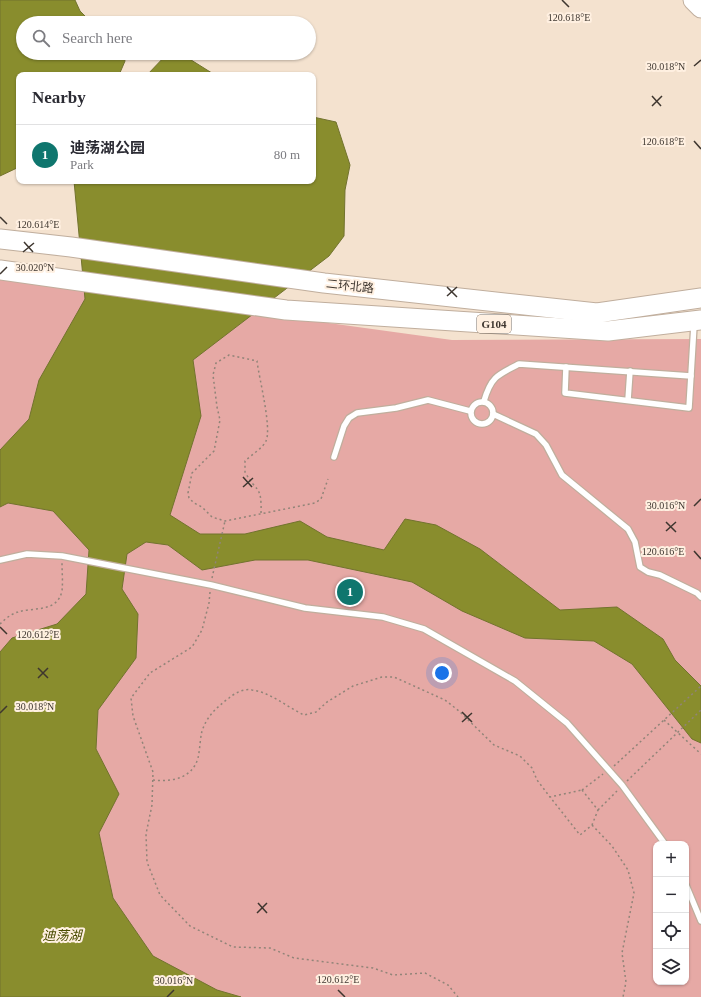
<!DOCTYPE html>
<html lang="en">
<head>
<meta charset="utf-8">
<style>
  body { margin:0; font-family:"Times New Roman","Noto Sans SC",serif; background:#f2f2f3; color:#2b2b33 }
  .controls { position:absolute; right:12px; bottom:12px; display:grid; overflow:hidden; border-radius:8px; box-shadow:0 1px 3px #0004 }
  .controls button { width:36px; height:36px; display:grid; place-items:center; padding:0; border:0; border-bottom:1px solid #e1e1e2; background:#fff; color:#2b2b33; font:20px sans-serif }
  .you { position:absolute; left:442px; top:673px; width:14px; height:14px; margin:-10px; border:3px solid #fff; border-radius:50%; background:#1a73e8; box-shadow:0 0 0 6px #1a73e833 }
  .badge { display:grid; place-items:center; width:26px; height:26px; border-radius:50%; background:#0f766e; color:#fff; font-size:13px; font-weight:700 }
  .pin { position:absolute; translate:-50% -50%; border:2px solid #fff; box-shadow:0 1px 4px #0006 }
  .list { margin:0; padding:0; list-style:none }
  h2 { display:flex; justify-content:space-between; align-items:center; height:52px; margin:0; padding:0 16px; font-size:17px }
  h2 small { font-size:13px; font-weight:400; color:#7c7c81 }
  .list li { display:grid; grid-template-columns:26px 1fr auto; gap:12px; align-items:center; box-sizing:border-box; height:60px; padding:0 16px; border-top:1px solid #e1e1e2 }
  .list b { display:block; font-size:15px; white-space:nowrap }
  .list p { margin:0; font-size:13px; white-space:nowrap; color:#7c7c81 }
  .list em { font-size:13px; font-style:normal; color:#7c7c81 }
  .icon { flex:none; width:22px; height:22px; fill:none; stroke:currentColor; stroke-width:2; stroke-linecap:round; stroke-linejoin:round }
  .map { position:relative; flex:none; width:701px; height:997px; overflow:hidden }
  .search { position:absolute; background:#fff; box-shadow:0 1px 3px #0004; left:16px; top:16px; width:300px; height:44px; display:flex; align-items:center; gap:10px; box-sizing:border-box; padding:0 14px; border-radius:22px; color:#7c7c81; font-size:15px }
  .panel { position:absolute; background:#fff; box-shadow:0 1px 3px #0004; left:16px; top:72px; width:300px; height:112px; border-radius:8px }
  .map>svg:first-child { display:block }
  .green { fill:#e6a9a5; fill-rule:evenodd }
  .water { fill:#898d2d; stroke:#72732e }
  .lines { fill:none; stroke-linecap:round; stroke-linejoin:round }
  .service-casing { stroke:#c0ae9d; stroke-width:8 }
  .trunk-casing { stroke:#c0ae9d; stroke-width:21 }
  .path { stroke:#918478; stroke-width:1.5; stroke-dasharray:2 3; stroke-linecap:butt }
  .service { stroke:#fff; stroke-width:5.5 }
  .trunk { stroke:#fff; stroke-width:19 }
  .ticks { fill:none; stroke:#3e362f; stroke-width:1.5 }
  .labels { text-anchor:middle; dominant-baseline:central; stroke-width:4; stroke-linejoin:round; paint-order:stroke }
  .shield { fill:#fff0e1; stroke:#786e64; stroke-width:1 }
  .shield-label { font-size:11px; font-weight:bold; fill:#3e362f }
  .street-label { font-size:12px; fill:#3e362f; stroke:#fff0e1 }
  .water-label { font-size:13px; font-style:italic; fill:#4a4c01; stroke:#fff0e1 }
  .ticks-label { font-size:10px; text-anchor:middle; fill:#3e362f; stroke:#fff0e1; stroke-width:4; stroke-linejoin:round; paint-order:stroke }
</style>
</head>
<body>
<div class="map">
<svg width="701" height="997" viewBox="0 0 701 997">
  <rect width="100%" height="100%" fill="#f4e2cf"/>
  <!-- green -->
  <path class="green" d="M 0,278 L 452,340 L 701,339 L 701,997 L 0,997 ZM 656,844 L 686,844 L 686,982 L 656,982 Z"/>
  <!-- water -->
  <g class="water">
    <polygon points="0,0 75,0 80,11 92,23 23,23 23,53 123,53 125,61 119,75 19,75 19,167 0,176"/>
    <polygon points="168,53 180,53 215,75 147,75"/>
    <polygon points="313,117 336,122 350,165 345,190 344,236 329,256 193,360 201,416 170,515 200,534 245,534 300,521 327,537 384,550 405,519 436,525 480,549 560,610 617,607 663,639 675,660 701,686 701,743 692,739 632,664 594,641 525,638 462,611 412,582 308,560 255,560 202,570 168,545 146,542 127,554 122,589 138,614 136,658 98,710 96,749 119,794 99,833 113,898 153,956 217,990 241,997 0,997 0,652 12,638 57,624 86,594 89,550 53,511 8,503 0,507 0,450 29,419 39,380 85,299 74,181 313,181"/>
  </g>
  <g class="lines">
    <!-- service casing -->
    <g class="service-casing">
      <g id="service">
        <polyline points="566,367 565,393 689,408 694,325"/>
        <polyline points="628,400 630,371"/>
        <path d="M 484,401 C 491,377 497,375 519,364 L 691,376"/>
        <circle cx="482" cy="413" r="11"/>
        <polyline points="493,414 536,434 546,445 562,475 628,529 635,542 640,567 648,572 660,575 697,593 701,597"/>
        <polyline points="334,457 344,426 349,418 357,413 396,408 428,400 470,411"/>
        <polyline points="0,560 27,554 62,556 211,585 305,608 383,617 424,629 515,681 567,723 622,785 665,844"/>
        <polyline points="686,885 701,921"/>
      </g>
    </g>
    <!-- trunk casing -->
    <g class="trunk-casing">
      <g id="trunk">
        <polyline points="693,0 701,8"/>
        <polyline points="0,239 71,247 324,283 597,313 701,298"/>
        <polyline points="0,270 286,310 608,331 701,320"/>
      </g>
    </g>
    <!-- path -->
    <g class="path">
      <path d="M 261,513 C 262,484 256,493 245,472 L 245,461 C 251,455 263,448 266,441 C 272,428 259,378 257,361 L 229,355 L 216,363 L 213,375 L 217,407 L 220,420 L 214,451 L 192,473 L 188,493 L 189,498 L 194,503 L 202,507 L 212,517 L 225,521 L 315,503 L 321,499 L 328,479"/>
      <polyline points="212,578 225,521"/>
      <polyline points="210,592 209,603 202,630 192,647 150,673 131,698 133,716 153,772 152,805 146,834 147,862 160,895 190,926 233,947 270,948 294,958 373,968 393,975 425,973 448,985 458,997"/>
      <path d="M 0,624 C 5,619 11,614 18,612 C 33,607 57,613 62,591 C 63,582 62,572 62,563"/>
      <polyline points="664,720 701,754"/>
      <polyline points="614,766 701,686"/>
      <path d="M 153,780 C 171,782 192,779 198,758 C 200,749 200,739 202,731 C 207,716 217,707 229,698 C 235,693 244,688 252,690 C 270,692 287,707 304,715 L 316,712 L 327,702 L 353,686 L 382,677 L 394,677 L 445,700 L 459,711 L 494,745 L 520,756 L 532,768 L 537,780 L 550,797"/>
      <polyline points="627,781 701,710"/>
      <polyline points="582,790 603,774"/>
      <polygon points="582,790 598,810 592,825 580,835 550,797"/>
      <polyline points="598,810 617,791"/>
      <polyline points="592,825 612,846 628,870 634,893 622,953 626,982 623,997"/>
    </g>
    <!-- service -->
    <use href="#service" class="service"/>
    <!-- trunk -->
    <use href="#trunk" class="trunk"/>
  </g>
  <!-- ticks -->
  <path class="ticks" d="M 562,0 L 569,7M 694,66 L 701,60M 652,96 L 661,106M 652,106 L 662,96M 694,141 L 701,149M 0,217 L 7,224M 24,242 L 33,252M 23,252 L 34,243M 0,274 L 7,267M 447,287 L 457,297M 447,296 L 457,287M 243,477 L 252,487M 243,487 L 253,478M 694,506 L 701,499M 666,522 L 676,532M 666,531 L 676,522M 694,551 L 701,559M 0,627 L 7,634M 38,668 L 48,678M 38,678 L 48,668M 462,712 L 472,722M 0,713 L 7,706M 462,722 L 472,713M 258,903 L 267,913M 257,913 L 267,903M 338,990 L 345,997M 167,997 L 174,990"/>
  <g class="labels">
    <!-- shield labels -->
    <rect class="shield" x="477" y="315" width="34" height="18" rx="3"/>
    <g class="shield-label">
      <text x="494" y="324">G104</text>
    </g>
    <!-- street labels -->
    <g class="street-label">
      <text transform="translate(350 286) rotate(6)">二环北路</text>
    </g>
    <!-- water labels -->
    <g class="water-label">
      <text x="62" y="935">迪荡湖</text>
    </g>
  </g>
  <g class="ticks-label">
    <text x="569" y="21">120.618°E</text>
    <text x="666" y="70">30.018°N</text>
    <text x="663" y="145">120.618°E</text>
    <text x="38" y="228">120.614°E</text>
    <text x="35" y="271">30.020°N</text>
    <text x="666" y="509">30.016°N</text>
    <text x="663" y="555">120.616°E</text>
    <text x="38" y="638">120.612°E</text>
    <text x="35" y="710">30.018°N</text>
    <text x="338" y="983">120.612°E</text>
    <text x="174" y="984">30.016°N</text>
  </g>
</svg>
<div class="controls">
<button>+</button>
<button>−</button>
<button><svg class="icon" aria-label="locate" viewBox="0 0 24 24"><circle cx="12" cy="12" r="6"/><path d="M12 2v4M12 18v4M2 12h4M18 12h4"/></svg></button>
<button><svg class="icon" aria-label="layers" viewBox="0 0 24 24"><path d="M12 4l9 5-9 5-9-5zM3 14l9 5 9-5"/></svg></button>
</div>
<div class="you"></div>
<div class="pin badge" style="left:350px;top:592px">1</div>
<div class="search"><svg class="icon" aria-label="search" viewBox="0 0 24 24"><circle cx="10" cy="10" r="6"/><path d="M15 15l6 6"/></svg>Search here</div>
<section class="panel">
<h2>Nearby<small></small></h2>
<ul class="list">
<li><span class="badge">1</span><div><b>迪荡湖公园</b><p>Park</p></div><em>80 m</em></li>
</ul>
</section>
</div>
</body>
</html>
